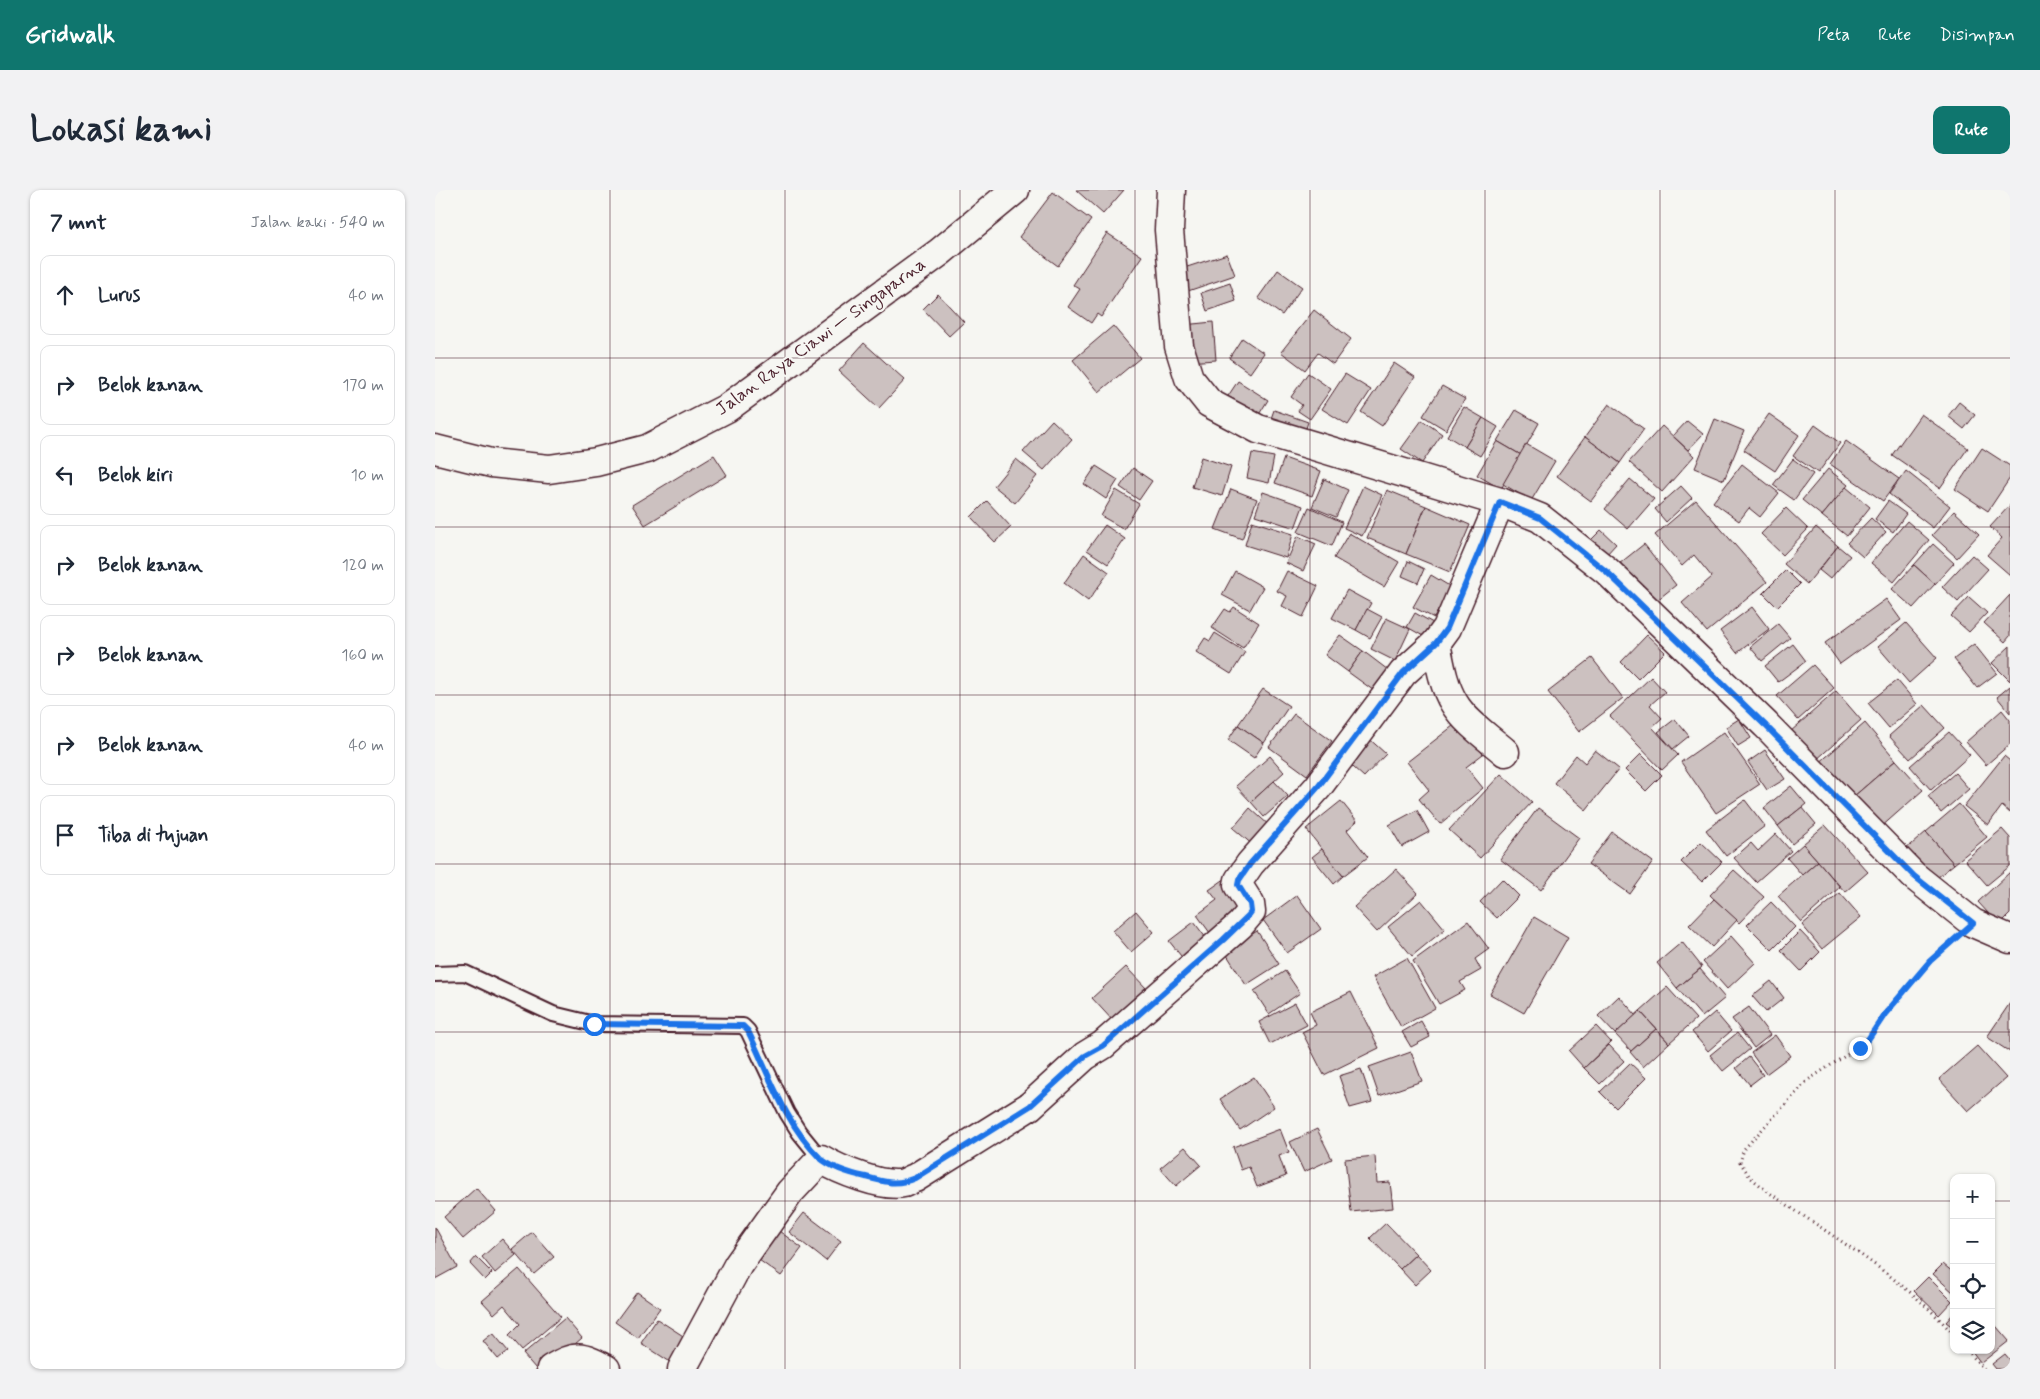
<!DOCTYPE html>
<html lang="id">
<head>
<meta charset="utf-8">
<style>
  body { margin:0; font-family:Mynerve,sans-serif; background:#f2f2f3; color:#1f2937 }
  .controls { position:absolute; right:15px; bottom:15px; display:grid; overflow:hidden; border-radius:10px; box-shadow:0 1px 4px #0004 }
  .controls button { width:45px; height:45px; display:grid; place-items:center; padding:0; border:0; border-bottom:1px solid #e0e1e3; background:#fff; color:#1f2937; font:25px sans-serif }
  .stop { position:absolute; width:15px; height:15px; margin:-11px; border:4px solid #1a73e8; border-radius:50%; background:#fff }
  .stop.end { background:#1a73e8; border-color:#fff; box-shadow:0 1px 5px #0008 }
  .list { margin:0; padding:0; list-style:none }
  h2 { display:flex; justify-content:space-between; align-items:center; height:65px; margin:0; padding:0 20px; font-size:21px }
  h2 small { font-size:16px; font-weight:400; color:#747a83 }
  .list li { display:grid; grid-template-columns:32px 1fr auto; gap:15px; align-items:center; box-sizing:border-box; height:80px; margin:0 10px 10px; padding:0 10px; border:1px solid #e0e1e3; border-radius:10px }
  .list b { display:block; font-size:19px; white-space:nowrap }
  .list em { font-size:16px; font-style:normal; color:#747a83 }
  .icon { flex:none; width:28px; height:28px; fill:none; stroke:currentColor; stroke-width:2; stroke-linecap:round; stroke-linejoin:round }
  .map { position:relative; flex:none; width:1575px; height:1179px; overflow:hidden; border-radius:10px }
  header { display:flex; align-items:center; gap:30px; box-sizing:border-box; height:70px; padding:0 25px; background:#0f766e; color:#fff }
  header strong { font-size:24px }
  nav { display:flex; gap:28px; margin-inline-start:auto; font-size:18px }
  .intro { display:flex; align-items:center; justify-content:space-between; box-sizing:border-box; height:120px; padding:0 30px }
  h1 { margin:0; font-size:35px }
  .button { padding:12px 22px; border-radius:10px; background:#0f766e; color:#fff; font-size:18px; font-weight:700 }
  main { display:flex; gap:30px; padding:0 30px }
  aside { flex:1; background:#fff; border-radius:10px; box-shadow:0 1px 4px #0004 }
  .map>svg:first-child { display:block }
  .building { fill:#ccc1c0; stroke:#4a1f2b }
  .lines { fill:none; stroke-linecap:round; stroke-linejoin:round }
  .service-casing { stroke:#4a1f2b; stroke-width:18 }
  .minor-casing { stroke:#4a1f2b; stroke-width:31 }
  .secondary-casing { stroke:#4a1f2b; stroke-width:31 }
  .path { stroke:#4a1f2b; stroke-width:3; stroke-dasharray:1 4; stroke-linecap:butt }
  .service { stroke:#f6f6f2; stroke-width:14 }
  .minor { stroke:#f6f6f2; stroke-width:28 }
  .secondary { stroke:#f6f6f2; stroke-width:28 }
  .route { stroke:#1a73e8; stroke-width:6 }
  .grid { fill:none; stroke:#4a1f2b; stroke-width:1; stroke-opacity:0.55 }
  .labels { text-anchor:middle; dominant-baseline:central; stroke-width:4.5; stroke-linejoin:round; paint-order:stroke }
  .street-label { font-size:18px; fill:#4a1f2b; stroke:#f6f6f2 }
</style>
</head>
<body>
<header>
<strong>Gridwalk</strong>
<nav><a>Peta</a><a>Rute</a><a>Disimpan</a></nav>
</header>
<div class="intro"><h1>Lokasi kami</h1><a class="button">Rute</a></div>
<main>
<aside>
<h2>7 mnt<small>Jalan kaki · 540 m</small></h2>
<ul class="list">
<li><svg class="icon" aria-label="ahead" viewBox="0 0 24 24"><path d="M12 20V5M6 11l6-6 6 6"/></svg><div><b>Lurus</b></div><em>40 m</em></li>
<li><svg class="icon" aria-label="right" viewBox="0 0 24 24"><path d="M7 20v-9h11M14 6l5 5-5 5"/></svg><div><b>Belok kanan</b></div><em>170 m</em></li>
<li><svg class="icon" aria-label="left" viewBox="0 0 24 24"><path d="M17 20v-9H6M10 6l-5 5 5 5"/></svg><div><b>Belok kiri</b></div><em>10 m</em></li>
<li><svg class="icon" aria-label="right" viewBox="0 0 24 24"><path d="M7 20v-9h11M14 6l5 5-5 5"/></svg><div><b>Belok kanan</b></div><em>120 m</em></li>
<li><svg class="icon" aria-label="right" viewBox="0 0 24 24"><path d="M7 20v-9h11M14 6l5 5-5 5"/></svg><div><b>Belok kanan</b></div><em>160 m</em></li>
<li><svg class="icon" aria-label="right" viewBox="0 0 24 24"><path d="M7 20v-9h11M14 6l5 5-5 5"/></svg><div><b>Belok kanan</b></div><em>40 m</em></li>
<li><svg class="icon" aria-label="arrive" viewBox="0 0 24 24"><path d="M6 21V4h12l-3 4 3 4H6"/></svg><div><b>Tiba di tujuan</b></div></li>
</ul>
</aside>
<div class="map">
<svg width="1575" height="1179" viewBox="0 0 1575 1179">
  <rect width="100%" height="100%" fill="#f6f6f2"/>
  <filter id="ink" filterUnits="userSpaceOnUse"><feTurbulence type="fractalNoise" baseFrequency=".02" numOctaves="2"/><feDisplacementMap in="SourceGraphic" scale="10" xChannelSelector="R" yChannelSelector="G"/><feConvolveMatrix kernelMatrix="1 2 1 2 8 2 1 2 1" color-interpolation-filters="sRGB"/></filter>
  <g filter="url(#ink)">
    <!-- building -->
    <g class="building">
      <polygon points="641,0 689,0 668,24"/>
      <polygon points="618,2 656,30 623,76 584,47"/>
      <polygon points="672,43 707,66 666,127 662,124 656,133 633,117 645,99 638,95"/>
      <polygon points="792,64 800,85 753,101 746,79"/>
      <polygon points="843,80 867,97 847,125 823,108"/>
      <polygon points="795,93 801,111 772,121 766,103"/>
      <polygon points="503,104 529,132 514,146 488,119"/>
      <polygon points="879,120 916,149 898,174 883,163 870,180 846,162"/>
      <polygon points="778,132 781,170 752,172 748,135"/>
      <polygon points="678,136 705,168 664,202 638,170"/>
      <polygon points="807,148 829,163 815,183 794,168"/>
      <polygon points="429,153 470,190 444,218 404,181"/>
      <polygon points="959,173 980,187 947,236 926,222"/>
      <polygon points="873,183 896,199 875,229 863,221 867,215 856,207"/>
      <polygon points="910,184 936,200 913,235 887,219"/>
      <polygon points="803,191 833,210 818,234 787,215"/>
      <polygon points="1007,196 1030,209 1011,240 988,226"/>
      <polygon points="1524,212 1540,225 1529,239 1513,226"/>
      <polygon points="1174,214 1209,239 1185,273 1150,247"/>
      <polygon points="1029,217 1048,228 1030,257 1012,246"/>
      <polygon points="839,220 873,232 868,248 833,237"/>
      <polygon points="1081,220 1104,233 1086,265 1062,251"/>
      <polygon points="1334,224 1364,245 1340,281 1309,260"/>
      <polygon points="1486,224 1533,258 1505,298 1457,265"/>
      <polygon points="1048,228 1063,237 1045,266 1030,257"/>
      <polygon points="1280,229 1309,241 1289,290 1260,278"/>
      <polygon points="617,230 637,249 609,280 588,262"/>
      <polygon points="987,230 1007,244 987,273 966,259"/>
      <polygon points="1252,231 1268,244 1253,260 1238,246"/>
      <polygon points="1380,235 1405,253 1383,283 1358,266"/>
      <polygon points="1227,236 1259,266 1227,302 1194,272"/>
      <polygon points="1150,247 1185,273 1156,311 1122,286"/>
      <polygon points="1062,251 1086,265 1066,299 1042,285"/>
      <polygon points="1411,251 1464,289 1448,311 1395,274"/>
      <polygon points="1091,254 1120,271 1096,311 1068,294"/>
      <polygon points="1547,258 1575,276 1575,288 1553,321 1520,299"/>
      <polygon points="817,263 839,267 834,293 812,288"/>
      <polygon points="279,265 292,285 210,335 197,315"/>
      <polygon points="766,267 796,277 787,306 757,297"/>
      <polygon points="849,268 886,281 877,306 840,293"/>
      <polygon points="581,269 602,286 580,313 559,296"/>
      <polygon points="1358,269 1378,284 1359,310 1338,295"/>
      <polygon points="1307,274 1344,303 1325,327 1314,318 1304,331 1278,312"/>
      <polygon points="661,276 683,290 671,309 649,294"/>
      <polygon points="698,278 717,291 704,310 685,297"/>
      <polygon points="1393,279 1413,295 1387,326 1367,310"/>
      <polygon points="1471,281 1515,316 1498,338 1454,304"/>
      <polygon points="889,289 913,300 901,327 877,317"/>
      <polygon points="1195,289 1219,309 1193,339 1170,319"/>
      <polygon points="928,296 947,305 927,346 909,338"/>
      <polygon points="1246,296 1257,308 1231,332 1220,319"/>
      <polygon points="1411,297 1435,317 1412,346 1387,326"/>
      <polygon points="796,299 822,309 807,349 780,339"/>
      <polygon points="681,300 704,314 689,339 666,326"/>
      <polygon points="952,300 991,316 971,364 932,348"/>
      <polygon points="828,302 868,316 860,338 820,325"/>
      <polygon points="1261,310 1332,392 1272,442 1247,413 1277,387 1259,365 1247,376 1220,345"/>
      <polygon points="552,311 576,337 560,352 536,327"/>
      <polygon points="1453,311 1471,324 1458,342 1440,329"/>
      <polygon points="1575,315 1575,385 1552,365 1567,348 1555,337"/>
      <polygon points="991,316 1035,335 1015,382 971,364"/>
      <polygon points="874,317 907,332 897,356 863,342"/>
      <polygon points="1351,318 1373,339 1348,365 1326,344"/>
      <polygon points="1519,321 1544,344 1522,368 1497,345"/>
      <polygon points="1436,328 1451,342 1428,367 1412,353"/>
      <polygon points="817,331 858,344 851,368 810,355"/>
      <polygon points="1472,331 1494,350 1459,392 1436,373"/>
      <polygon points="670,335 690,349 673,374 652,360"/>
      <polygon points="1381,337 1403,356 1372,394 1349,374"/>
      <polygon points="1166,340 1181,354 1171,365 1155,351"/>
      <polygon points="914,343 964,372 949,397 899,368"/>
      <polygon points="863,346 881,354 868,381 851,373"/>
      <polygon points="1209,354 1241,395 1216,415 1184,374"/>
      <polygon points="1498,354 1519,373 1500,394 1479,375"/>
      <polygon points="1403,356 1415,366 1395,389 1384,380"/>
      <polygon points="649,364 674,382 653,411 629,393"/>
      <polygon points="1537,365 1553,379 1523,412 1507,397"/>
      <polygon points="973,371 989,379 983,393 967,386"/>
      <polygon points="1479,375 1500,394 1478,418 1457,399"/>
      <polygon points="1351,380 1365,394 1342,417 1328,403"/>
      <polygon points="800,381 828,397 815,420 787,405"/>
      <polygon points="852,381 883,396 868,427 847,416 852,406 842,401"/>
      <polygon points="996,385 1016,397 999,428 978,417"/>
      <polygon points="912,400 936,413 921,440 897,428"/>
      <polygon points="1575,405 1575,446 1570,452 1549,433"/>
      <polygon points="1534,407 1552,423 1534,442 1516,426"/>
      <polygon points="1451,409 1466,430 1405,474 1390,453"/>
      <polygon points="799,417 824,433 808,458 777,438 790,419 795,422"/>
      <polygon points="1317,417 1334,439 1302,463 1285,441"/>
      <polygon points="932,419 947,427 935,448 921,440"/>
      <polygon points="980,423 998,433 990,447 972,437"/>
      <polygon points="951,428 975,439 960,471 936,459"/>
      <polygon points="1471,433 1502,468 1474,493 1443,457"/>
      <polygon points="1343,434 1355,448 1327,471 1315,457"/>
      <polygon points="780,443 810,462 796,484 761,462 770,448 775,451"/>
      <polygon points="905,445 928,461 913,482 890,465"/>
      <polygon points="1212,445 1230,462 1203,489 1186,472"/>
      <polygon points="1358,454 1371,471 1343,492 1330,476"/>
      <polygon points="1539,454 1562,483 1542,498 1519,469"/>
      <polygon points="1575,456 1575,491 1557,473"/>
      <polygon points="928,461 957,483 942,503 913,482"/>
      <polygon points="1157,468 1188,508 1144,542 1113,502"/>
      <polygon points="1378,475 1399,498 1363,530 1342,506"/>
      <polygon points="1216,487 1230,502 1215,515 1227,528 1217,537 1243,565 1227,580 1175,526"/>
      <polygon points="1462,490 1482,514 1454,538 1433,513"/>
      <polygon points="1575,496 1575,523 1562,507"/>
      <polygon points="828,499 854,516 829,553 803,535"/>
      <polygon points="1401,501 1426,530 1380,571 1355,542"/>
      <polygon points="1489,515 1510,538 1475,569 1454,546"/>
      <polygon points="1567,520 1575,530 1575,554 1551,575 1531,552"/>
      <polygon points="859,524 897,551 872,585 834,557"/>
      <polygon points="1240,529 1254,546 1238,559 1223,542"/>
      <polygon points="1304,529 1316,548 1303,556 1291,537"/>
      <polygon points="1023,532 1048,564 1031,577 1048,598 1005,634 984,609 994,600 972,572"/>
      <polygon points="1430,533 1461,570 1418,607 1383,574"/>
      <polygon points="803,535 829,553 819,568 793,550"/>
      <polygon points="1289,542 1325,594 1281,623 1246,572"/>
      <polygon points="1514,542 1535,565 1496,600 1475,576"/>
      <polygon points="930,545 951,564 929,587 908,568"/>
      <polygon points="1160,560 1184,579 1151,620 1119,593 1141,565 1150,573"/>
      <polygon points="1330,560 1350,589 1332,600 1313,572"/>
      <polygon points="1206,564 1227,585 1211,601 1190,580"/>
      <polygon points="835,566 849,582 816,612 801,596"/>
      <polygon points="1569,566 1575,571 1575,623 1567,616 1553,635 1529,616"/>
      <polygon points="1461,570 1488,600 1445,638 1418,607"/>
      <polygon points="1520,583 1534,599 1506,623 1493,606"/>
      <polygon points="1066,584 1097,612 1045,668 1014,640"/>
      <polygon points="839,591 853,606 829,627 816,612"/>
      <polygon points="1356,596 1371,614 1343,636 1329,618"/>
      <polygon points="1310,610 1330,636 1291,666 1271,640"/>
      <polygon points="906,611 922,631 912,640 933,667 908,686 871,639"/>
      <polygon points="1524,614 1552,647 1519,674 1491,642"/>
      <polygon points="1367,617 1381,634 1357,654 1343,636"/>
      <polygon points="815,618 836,637 819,656 798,638"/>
      <polygon points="1103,618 1144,648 1106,700 1065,669"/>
      <polygon points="982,620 994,642 967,657 954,635"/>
      <polygon points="1390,635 1433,682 1410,702 1368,654"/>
      <polygon points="1567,639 1575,648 1575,676 1552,695 1530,670"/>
      <polygon points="1177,642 1218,672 1195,704 1153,674"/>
      <polygon points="1491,642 1519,674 1497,692 1470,660"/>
      <polygon points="1341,644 1356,661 1321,692 1299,668 1316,653 1323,661"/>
      <polygon points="1266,652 1287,672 1267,692 1246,672"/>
      <polygon points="1368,654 1383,671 1367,685 1352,668"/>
      <polygon points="887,659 908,686 899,694 877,667"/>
      <polygon points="1383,671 1405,697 1366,732 1343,706"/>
      <polygon points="961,679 983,703 942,742 919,717"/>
      <polygon points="1299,680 1329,707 1304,733 1275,705"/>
      <polygon points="1575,682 1575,724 1564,735 1543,712"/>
      <polygon points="791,688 815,720 778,747 762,725 782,710 774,700"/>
      <polygon points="1067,689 1084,706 1062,728 1045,712"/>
      <polygon points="1405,703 1426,727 1387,759 1367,735"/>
      <polygon points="862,705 886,739 852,763 828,730"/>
      <polygon points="1279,709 1302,730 1277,757 1254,735"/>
      <polygon points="986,710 1010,739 977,766 953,737"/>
      <polygon points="1336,712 1360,737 1337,760 1312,735"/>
      <polygon points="701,721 719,742 696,762 678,741"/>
      <polygon points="1099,727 1133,747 1089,823 1055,804"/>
      <polygon points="1033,731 1054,759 1040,769 1046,780 1025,792 1030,800 1004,814 978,771"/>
      <polygon points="759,732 774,752 750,771 734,751"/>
      <polygon points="822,741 844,774 811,795 790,762"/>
      <polygon points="1365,741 1385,762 1366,781 1346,760"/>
      <polygon points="1296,746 1320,773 1292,799 1268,772"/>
      <polygon points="1247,752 1267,777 1242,798 1222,773"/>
      <polygon points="972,768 1000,818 966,837 938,787"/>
      <polygon points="691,777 713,800 679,832 657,808"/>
      <polygon points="1265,779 1290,808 1267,827 1242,798"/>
      <polygon points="850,781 865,803 834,824 819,801"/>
      <polygon points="1336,791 1349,808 1331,822 1317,806"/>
      <polygon points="1232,797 1261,829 1234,853 1205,821"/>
      <polygon points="916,802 944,858 889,885 867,842 881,835 875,822"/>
      <polygon points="1184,806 1201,825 1180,844 1163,826"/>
      <polygon points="860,813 872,835 835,854 824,832"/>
      <polygon points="1575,813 1575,862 1552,847"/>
      <polygon points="1314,817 1335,845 1319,858 1297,829"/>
      <polygon points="1205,821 1221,839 1196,861 1180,844"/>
      <polygon points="1280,822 1296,841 1273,861 1257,842"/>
      <polygon points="986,831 995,847 976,857 967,842"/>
      <polygon points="1161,836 1176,852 1149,878 1134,861"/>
      <polygon points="1221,839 1234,853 1208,877 1195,862"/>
      <polygon points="1302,843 1315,859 1288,881 1275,865"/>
      <polygon points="1340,845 1355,866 1331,884 1316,863"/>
      <polygon points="1174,855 1189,871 1165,894 1149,878"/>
      <polygon points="1542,856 1571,888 1533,921 1504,889"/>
      <polygon points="976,862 987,891 944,906 934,877"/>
      <polygon points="1314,867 1328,885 1315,895 1301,878"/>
      <polygon points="1195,873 1211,888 1181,918 1165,902"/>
      <polygon points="926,879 937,912 915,918 904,886"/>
      <polygon points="819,887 839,917 805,940 785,909"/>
      <polygon points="845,939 854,962 844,966 851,986 822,997 814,977 806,980 798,957"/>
      <polygon points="882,939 897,969 869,982 855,952"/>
      <polygon points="750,957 766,975 741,996 725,978"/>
      <polygon points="940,966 942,993 955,992 958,1018 916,1022 910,969"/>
      <polygon points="41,998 61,1021 28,1049 9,1027"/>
      <polygon points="369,1023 406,1051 391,1071 354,1042"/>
      <polygon points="951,1033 981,1064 965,1079 935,1048"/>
      <polygon points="0,1037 22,1077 0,1089"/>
      <polygon points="344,1041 367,1058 346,1086 324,1070"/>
      <polygon points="97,1042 119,1067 99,1084 77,1059"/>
      <polygon points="67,1049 81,1065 60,1083 47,1067"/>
      <polygon points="981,1064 996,1080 980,1095 965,1079"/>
      <polygon points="41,1067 57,1083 50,1090 35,1074"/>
      <polygon points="1508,1074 1519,1083 1519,1103 1498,1084"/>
      <polygon points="84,1079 126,1127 87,1160 74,1145 85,1134 69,1115 59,1124 47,1111"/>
      <polygon points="1493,1087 1517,1111 1504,1125 1479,1101"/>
      <polygon points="202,1102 225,1118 203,1148 180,1132"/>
      <polygon points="1519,1123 1519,1138 1511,1132"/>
      <polygon points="130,1128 147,1148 111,1179 101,1179 88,1164"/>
      <polygon points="222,1129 259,1153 243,1177 206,1153"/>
      <polygon points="1561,1136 1574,1151 1546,1173 1536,1160 1556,1160 1556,1140"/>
      <polygon points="58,1143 73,1161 63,1169 48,1151"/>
      <polygon points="1570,1164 1575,1170 1575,1179 1561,1179 1557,1174"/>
    </g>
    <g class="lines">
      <!-- service casing -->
      <g class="service-casing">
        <polyline id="service" points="0,784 30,783 118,824 159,834 308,836 313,841 352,923 364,942 386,969"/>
      </g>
      <!-- minor casing -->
      <g class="minor-casing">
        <g id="minor">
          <polyline points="736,0 734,40 744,156 754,188 774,213 823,239 1065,312 1105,328 1172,381 1331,535 1479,686 1538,733 1575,749"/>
          <path d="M 1001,453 C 1005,473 1008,495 1019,513 C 1029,531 1055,549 1070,562"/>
          <path d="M 116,1179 C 141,1164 146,1166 171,1179"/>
          <path d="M 247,1179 L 303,1075 L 355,1002 L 386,969 C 404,980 448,998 469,993 C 472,992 476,989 480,988 L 595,916 L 650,866 L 668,855 L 805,735 L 816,722 L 815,714 L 803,695 L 804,690 L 815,674 L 883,597 L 968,483 L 1001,453 L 1012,438 L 1065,312"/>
        </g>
      </g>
      <!-- secondary casing -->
      <g class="secondary-casing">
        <polyline id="secondary" points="0,259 56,273 114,279 161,272 212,259 292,218 505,62 580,0"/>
      </g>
      <!-- path -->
      <g class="path">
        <path d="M 1517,751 L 1495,771 L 1450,824 L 1430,853 L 1373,890 L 1309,959 L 1305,972 L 1315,987 L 1332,1001 C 1393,1044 1470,1088 1519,1145"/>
        <polyline points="1532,1160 1549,1179"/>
      </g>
      <!-- service -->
      <use href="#service" class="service"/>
      <!-- minor -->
      <use href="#minor" class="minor"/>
      <!-- secondary -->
      <use href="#secondary" class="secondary"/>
    </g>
  </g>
  <g class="lines" filter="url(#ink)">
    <!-- route -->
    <path class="route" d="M 159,834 L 308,836 L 313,841 C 334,884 350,934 385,968 C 397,978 417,984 431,987 C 449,992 462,996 480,988 L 595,916 L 650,866 L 668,856 L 788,750 L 813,726 L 816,722 L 815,714 L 803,695 L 804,690 L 815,674 L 883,597 L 968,483 L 1001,453 L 1012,438 L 1065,312 L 1105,328 L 1172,382 L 1331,536 L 1479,686 L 1538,733 L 1495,771 L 1450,824 L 1434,848 L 1425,858"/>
  </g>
  <!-- grid -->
  <path class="grid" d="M 175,0 L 175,1179M 350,0 L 350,1179M 525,0 L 525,1179M 700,0 L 700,1179M 875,0 L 875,1179M 1050,0 L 1050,1179M 1225,0 L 1225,1179M 1400,0 L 1400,1179M 0,168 L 1575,168M 0,337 L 1575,337M 0,505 L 1575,505M 0,674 L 1575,674M 0,842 L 1575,842M 0,1011 L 1519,1011M 1556,1011 L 1575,1011"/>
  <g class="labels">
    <!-- street labels -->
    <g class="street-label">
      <text transform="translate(386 147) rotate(-36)">Jalan Raya Ciawi — Singaparna</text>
    </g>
  </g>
</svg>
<div class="controls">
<button>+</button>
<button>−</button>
<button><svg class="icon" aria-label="locate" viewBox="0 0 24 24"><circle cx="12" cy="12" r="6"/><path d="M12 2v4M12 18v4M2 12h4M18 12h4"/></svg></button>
<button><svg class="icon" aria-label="layers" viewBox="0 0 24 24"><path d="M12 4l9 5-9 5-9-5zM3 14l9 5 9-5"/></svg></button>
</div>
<div class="stop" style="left:159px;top:834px"></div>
<div class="stop end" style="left:1425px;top:858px"></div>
</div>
</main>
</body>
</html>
